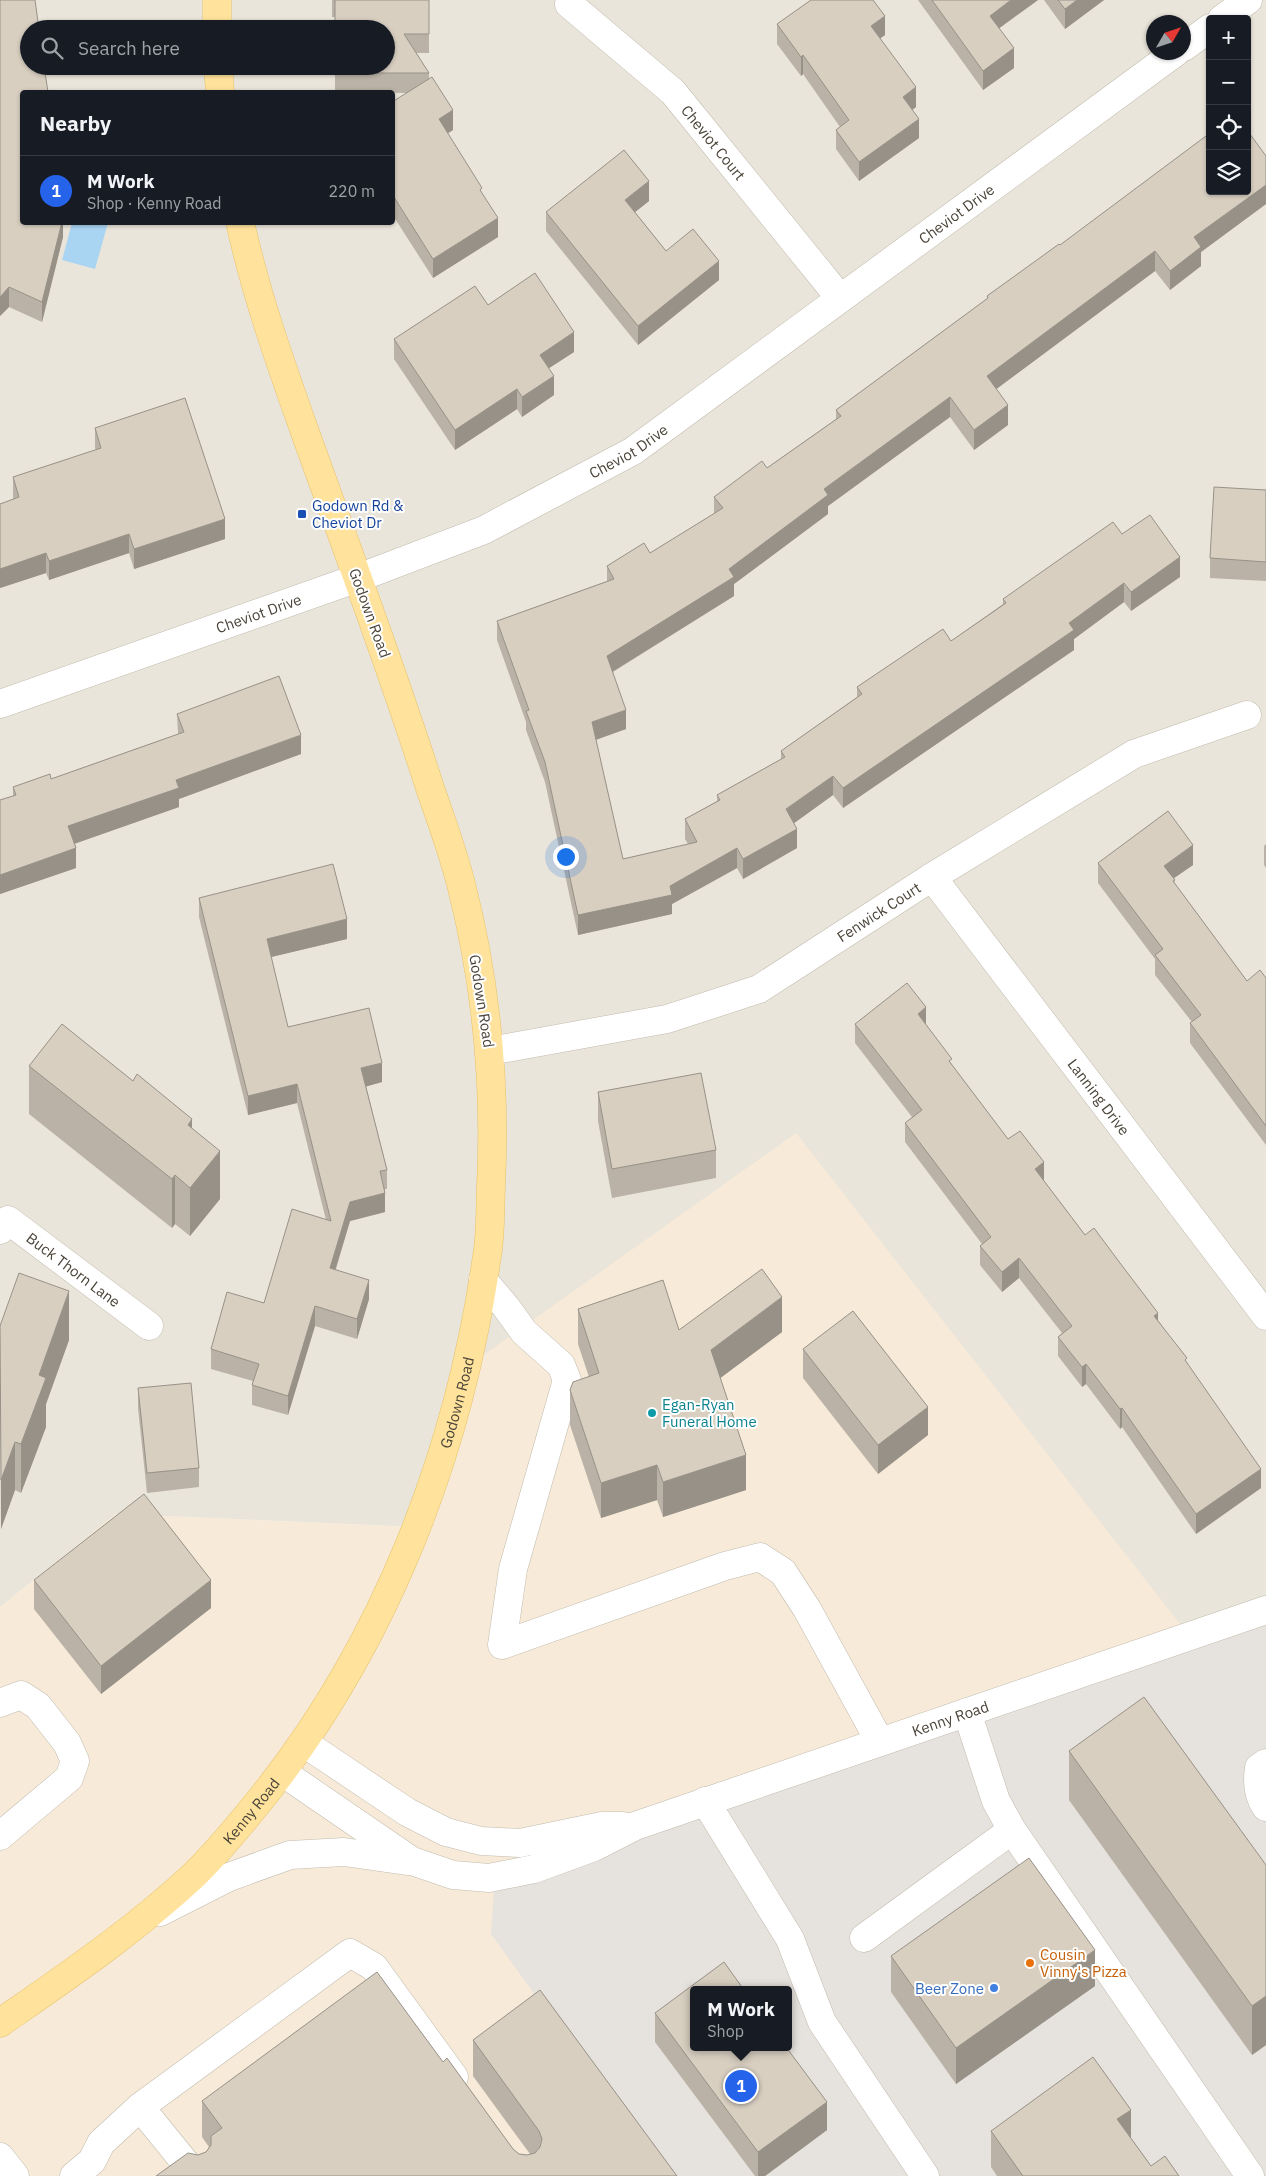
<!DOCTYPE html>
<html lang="en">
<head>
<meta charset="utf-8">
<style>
  body { margin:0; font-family:"IBM Plex Sans",sans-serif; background:#20242c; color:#f1f3f6 }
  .controls { position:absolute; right:15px; top:15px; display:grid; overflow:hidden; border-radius:5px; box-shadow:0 1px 4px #0004 }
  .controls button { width:45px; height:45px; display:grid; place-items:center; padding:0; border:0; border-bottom:1px solid #363941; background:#171b24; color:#f1f3f6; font:25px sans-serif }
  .compass { position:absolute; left:1146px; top:15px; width:45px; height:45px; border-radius:50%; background:#171b24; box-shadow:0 1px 4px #0004; rotate:51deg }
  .you { position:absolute; left:565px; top:856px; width:18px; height:18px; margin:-12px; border:4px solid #fff; border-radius:50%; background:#1a73e8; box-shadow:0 0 0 8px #1a73e833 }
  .badge { display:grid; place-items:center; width:32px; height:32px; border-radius:50%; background:#2563eb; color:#fff; font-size:16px; font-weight:700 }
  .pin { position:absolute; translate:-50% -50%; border:2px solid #fff; box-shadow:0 1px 5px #0006 }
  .popup { position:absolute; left:690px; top:1986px; width:102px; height:65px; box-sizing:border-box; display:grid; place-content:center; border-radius:5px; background:#171b24; filter:drop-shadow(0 1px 4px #0005); font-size:16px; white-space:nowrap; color:#9ea1a6 }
  .popup b { font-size:19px; color:#f1f3f6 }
  .popup::after { content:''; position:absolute; left:50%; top:100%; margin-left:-10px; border:10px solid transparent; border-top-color:#171b24 }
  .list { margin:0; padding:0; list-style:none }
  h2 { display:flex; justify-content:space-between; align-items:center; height:65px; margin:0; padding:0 20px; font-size:21px }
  h2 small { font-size:16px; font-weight:400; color:#9ea1a6 }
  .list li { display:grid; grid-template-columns:32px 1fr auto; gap:15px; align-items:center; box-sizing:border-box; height:70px; padding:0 20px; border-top:1px solid #363941 }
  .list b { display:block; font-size:19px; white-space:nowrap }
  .list p { margin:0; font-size:16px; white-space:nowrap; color:#9ea1a6 }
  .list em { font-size:16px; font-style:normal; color:#9ea1a6 }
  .icon { flex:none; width:28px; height:28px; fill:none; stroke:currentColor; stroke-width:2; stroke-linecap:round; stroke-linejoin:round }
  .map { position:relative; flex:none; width:1266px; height:2176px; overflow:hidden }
  .search { position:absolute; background:#171b24; box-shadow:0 1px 4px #0004; left:20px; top:20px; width:375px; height:55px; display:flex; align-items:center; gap:12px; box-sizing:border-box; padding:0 18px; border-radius:28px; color:#9ea1a6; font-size:19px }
  .panel { position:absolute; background:#171b24; box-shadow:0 1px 4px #0004; left:20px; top:90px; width:375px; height:135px; border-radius:5px }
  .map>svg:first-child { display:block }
  .residential { fill:#eae5da; fill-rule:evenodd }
  .commercial { fill:#f7ead8 }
  .industrial { fill:#e6e2dd; fill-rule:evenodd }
  .water { fill:#a9d4f2 }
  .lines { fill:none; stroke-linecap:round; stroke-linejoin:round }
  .minor-casing { stroke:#c2bbae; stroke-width:29 }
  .major-casing { stroke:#e6c16a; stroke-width:29 }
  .minor { stroke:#fff; stroke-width:28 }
  .major { stroke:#ffe39c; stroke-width:28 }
  .wall { fill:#bab2a6 }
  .shaded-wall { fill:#979187 }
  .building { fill:#d8cfc1; stroke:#979187 }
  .transit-dot { fill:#1a4fb4; stroke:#fff; stroke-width:2 }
  .culture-dot { fill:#0f9aa8; stroke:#fff; stroke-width:2 }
  .food-dot { fill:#e8710a; stroke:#fff; stroke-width:2 }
  .shop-dot { fill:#3f7fe0; stroke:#fff; stroke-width:2 }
  .labels { text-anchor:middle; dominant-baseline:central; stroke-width:4; stroke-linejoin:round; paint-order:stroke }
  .street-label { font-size:15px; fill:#4b4439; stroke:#fff }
  .transit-label { font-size:15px; fill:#164399; stroke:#fff; text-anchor:start }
  .culture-label { font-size:15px; fill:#0d838f; stroke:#fff; text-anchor:start }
  .food-label { font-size:15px; fill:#c56008; stroke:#fff; text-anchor:start }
  .shop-label { font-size:15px; fill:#366cbe; stroke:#fff; text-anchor:end }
</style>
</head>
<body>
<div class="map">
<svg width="1266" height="2176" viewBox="0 0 1266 2176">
  <rect width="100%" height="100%" fill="#f6f3ec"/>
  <!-- residential -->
  <path class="residential" d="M 0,0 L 1266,0 L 1266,1613 L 1191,1638 L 415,1527 L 116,1514 L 0,1607 ZM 1210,19 L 1247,19 L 1247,191 L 1210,191 ZM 1154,22 L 1184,22 L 1184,52 L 1154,52 ZM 29,29 L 386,29 L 386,66 L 29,66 ZM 22,92 L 392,92 L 392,222 L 22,222 Z"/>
  <!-- commercial -->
  <polygon class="commercial" points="796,1133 1191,1638 495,1877 666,2176 0,2176 0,1607 116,1514 415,1527 464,1369"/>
  <!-- industrial -->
  <path class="industrial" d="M 1266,1613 L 1266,2176 L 666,2176 L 491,1934 L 495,1877 ZM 694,1990 L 788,1990 L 788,2047 L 694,2047 Z"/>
  <!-- water -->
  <polygon class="water" points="72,223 108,223 95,269 62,260"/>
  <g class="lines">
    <!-- minor casing -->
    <g class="minor-casing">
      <g id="minor">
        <path id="s1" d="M 569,4 L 673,92 L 840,298"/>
        <polyline points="1222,19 1248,0"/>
        <polyline points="1184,47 1210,28"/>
        <path id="s2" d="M 0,704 L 358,578 L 484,530 L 633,451 L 1176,52"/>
        <path id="s3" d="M 932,877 L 1266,1316"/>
        <path id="s4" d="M 490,1051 L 667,1019 L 759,989 L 932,877 L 1134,754 L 1247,715"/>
        <path id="s5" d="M 0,1230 L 8,1220 L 149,1326"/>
        <polyline points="483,1280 506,1307 524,1332 561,1365 567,1380 513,1569 502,1645 725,1566 760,1557 783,1572 807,1609 880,1742"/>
        <polyline points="0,1703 21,1695 38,1706 67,1743 75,1761 69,1778 0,1836"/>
        <polyline points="967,1712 996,1801 1012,1830 1250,2176"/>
        <polyline points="304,1743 407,1812 446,1832 481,1841 520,1843 602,1826 623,1826"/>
        <path d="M 1266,1763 L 1259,1768 C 1257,1781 1258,1796 1266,1807"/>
        <path id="s6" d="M 282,1772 L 412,1861 L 453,1875 L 489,1878 L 534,1869 L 594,1847 L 635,1826 L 1266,1610"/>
        <polyline points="705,1801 790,1939 822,2022 925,2176"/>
        <polyline points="160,1912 229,1877 290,1855 344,1852 407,1861"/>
        <polyline points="864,1938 1012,1830"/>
        <polyline points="140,2107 196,2176"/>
        <polyline points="0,2157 15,2176"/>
        <polyline points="74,2176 92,2161 101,2143 140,2107 350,1953 374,1967 454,2077"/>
      </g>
    </g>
    <!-- major casing -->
    <g class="major-casing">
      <g id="major">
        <polyline points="217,0 217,29"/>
        <polyline points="218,66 220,92"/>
        <path id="s7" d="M 0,2023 C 66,1977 134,1931 193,1876 C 217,1853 239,1826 260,1800 C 385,1645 459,1453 487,1256 C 491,1233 490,1209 491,1185 C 496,1084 486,982 461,884 C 453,852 441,820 430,788 C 392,669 348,552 306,435 C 281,365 256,295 240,222"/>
      </g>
    </g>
    <!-- minor -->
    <use href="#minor" class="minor"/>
    <!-- major -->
    <use href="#major" class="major"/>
  </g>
  <!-- wall -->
  <g class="wall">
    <polygon points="332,0 429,0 429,53 416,53 429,73 429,79 453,130 447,133 482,193 498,237 433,278 392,214 392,102 407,93 335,92 335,17 332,17"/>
    <polygon points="918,0 1038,0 999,28 1014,68 983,90"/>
    <polygon points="1044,0 1104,0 1065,29"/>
    <polygon points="777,24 885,35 880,38 916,107 912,110 919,138 859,181 836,149 836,130 840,127 803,74 801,76 777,44"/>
    <polygon points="1266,156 1266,204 1201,252 1201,266 1170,290 1155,271 996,389 1008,425 974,450 950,417 828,506 828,514 734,584 734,596 613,672 626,729 596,740 623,859 688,844 685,839 685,819 717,801 717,795 781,759 781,751 857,697 857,687 951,641 1003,604 1003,599 1122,534 1180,577 1131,611 1124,602 1074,639 1074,650 843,808 833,795 794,823 797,848 743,879 737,868 672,904 672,914 578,935 545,782 526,730 526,722 497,640 497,621 607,581 607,566 650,553 714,514 714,497 767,468 836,419 836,410 987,299 987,296 1060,245"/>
    <polygon points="649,201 635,212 666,251 719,280 638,345 546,231 546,212"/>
    <polygon points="22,222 63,222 63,237 42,322 9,307 0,316"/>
    <polygon points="488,305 574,352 549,368 554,395 522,417 517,409 455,450 394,359 394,339"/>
    <polygon points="95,428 225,539 134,569 129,553 49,580 46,573 0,588 0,504 13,499 13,477 96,450 95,448"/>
    <polygon points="1266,490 1266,581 1210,578 1210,558"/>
    <polygon points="177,714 301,754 179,799 179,807 74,844 76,868 0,894 0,800 13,796 13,787 51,779 178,734"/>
    <polygon points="1266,844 1266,868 1264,865 1264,846"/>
    <polygon points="1098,863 1193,865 1174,878 1175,884 1247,981 1266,978 1266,1145 1190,1043 1190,1023 1192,1022 1155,975 1155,959 1098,883"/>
    <polygon points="199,898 347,939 271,957 288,1027 382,1082 366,1086 387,1170 387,1189 385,1189 385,1212 350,1221 336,1269 369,1299 357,1339 315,1326 288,1415 252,1405 252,1385 253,1381 211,1369 211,1349 264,1303 326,1220 297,1103 248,1115 199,917"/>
    <polygon points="855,1024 926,1026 952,1065 1008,1139 1044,1181 1085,1235 1158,1320 1187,1363 1261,1488 1196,1534 1122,1427 1120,1429 1086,1384 1082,1387 1058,1356 1058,1337 1062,1333 1019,1278 1002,1292 980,1265 980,1246 982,1244 905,1142 905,1123 912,1117 855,1043"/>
    <polygon points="29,1066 192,1128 220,1199 190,1236 175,1224 172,1228 29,1114"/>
    <polygon points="598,1092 716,1150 716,1178 612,1198 598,1121"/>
    <polygon points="578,1309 679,1330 782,1332 720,1378 746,1490 663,1517 657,1500 601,1518 570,1425 570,1390 589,1377 578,1344"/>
    <polygon points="0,1326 69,1340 46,1404 46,1427 21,1493 15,1490 1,1529"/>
    <polygon points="803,1349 928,1435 878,1474 803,1378"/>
    <polygon points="138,1388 199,1468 199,1487 147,1493 138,1408"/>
    <polygon points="34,1580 211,1608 101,1694 34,1609"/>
    <polygon points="1069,1751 1266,1865 1266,2045 1252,2055 1069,1800"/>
    <polygon points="891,1956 1095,1986 956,2084 891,1992"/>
    <polygon points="655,2013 827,2130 765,2176 755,2176 655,2042"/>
    <polygon points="473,2040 677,2176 198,2155 206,2152 209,2147 202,2137 202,2101 443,2062 513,2149 519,2154 527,2155 530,2154 473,2076"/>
    <polygon points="991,2131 1131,2138 1151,2166 1179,2176 997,2176 991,2167"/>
  </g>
  <!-- shaded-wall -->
  <g class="shaded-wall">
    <polygon points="1011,0 1038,0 990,35 990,16"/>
    <polygon points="1077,0 1104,0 1065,29 1065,9"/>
    <polygon points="885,16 885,35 871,45 871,26"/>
    <polygon points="1014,48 1014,68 983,90 983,71"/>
    <polygon points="803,55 803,74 801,76 801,57"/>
    <polygon points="916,87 916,107 903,117 903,97"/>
    <polygon points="453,110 453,130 439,139 439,119"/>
    <polygon points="919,119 919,138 859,181 859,162"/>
    <polygon points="649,181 649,201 625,220 625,200"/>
    <polygon points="1266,185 1266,204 1201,252 1201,266 1170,290 1170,271 1194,237"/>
    <polygon points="498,218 498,237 433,278 433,259"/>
    <polygon points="62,222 63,222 63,237 42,322 42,302"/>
    <polygon points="1155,251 1155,271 987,396 987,376"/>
    <polygon points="719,261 719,280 638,345 638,326"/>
    <polygon points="9,287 9,307 0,316 0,297"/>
    <polygon points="574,332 574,352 540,374 540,355"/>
    <polygon points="554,376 554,395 522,417 522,397"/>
    <polygon points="517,389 517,409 455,450 455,430"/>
    <polygon points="950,397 950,417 828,506 828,514 734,584 734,596 607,675 607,656 729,569 824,489"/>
    <polygon points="1008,405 1008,425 974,450 974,430"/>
    <polygon points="225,519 225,539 134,569 134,549"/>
    <polygon points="129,534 129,553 49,580 49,561"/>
    <polygon points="46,553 46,573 0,588 0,569"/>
    <polygon points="1180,557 1180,577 1131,611 1131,592"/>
    <polygon points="1124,583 1124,602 1074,639 1074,650 843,808 843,788"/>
    <polygon points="626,710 626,729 592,741 592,722"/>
    <polygon points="301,735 301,754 179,799 179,807 68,846 68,826 176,780"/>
    <polygon points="833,776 833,795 786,829 786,809"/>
    <polygon points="797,829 797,848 743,879 743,859"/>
    <polygon points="1193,845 1193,865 1164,885 1164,866"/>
    <polygon points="76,848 76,868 0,894 0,875"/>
    <polygon points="737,848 737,868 672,904 672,914 578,935 578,915 670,886"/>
    <polygon points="347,919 347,939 267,958 267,939"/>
    <polygon points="926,1007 926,1027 918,1014"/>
    <polygon points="382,1063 382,1082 361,1088 361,1068"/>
    <polygon points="297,1084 297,1103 248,1115 248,1096"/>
    <polygon points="192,1119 192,1168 188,1125"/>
    <polygon points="220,1151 220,1199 190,1236 190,1188"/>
    <polygon points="1044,1162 1044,1182 1035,1169"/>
    <polygon points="175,1175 175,1224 172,1228 172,1179"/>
    <polygon points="385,1193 385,1212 350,1221 330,1287 330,1268 350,1202"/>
    <polygon points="1019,1258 1019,1278 1002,1292 1002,1272"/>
    <polygon points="369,1280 369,1299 357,1339 357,1319"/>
    <polygon points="69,1291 69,1340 46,1404 46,1427 21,1493 21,1444 39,1375"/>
    <polygon points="782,1297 782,1332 711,1385 711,1350"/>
    <polygon points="315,1306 315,1326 288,1415 288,1396"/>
    <polygon points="1158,1313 1158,1333 1154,1316"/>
    <polygon points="1086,1364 1086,1384 1082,1387 1082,1367"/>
    <polygon points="928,1407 928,1435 878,1474 878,1445"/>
    <polygon points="1122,1408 1122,1427 1120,1429 1120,1409"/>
    <polygon points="15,1442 15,1490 1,1529 1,1480"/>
    <polygon points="746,1455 746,1490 663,1517 663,1482"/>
    <polygon points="657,1465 657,1500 601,1518 601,1483"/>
    <polygon points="1261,1469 1261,1488 1196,1534 1196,1514"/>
    <polygon points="211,1580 211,1608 101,1694 101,1666"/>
    <polygon points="1095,1950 1095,1986 956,2084 956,2048"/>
    <polygon points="1266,1996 1266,2045 1252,2055 1252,2006"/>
    <polygon points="827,2102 827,2130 765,2176 758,2176 758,2152"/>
    <polygon points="1131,2110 1131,2146 1117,2119"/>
  </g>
  <!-- building -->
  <g class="building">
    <polygon points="0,0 35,0 39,29 29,29 29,66 44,66 48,92 22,92 22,222 62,222 42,302 9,287 0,297"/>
    <polygon points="335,0 429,0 429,34 404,34 429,73 335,73 335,66 386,66 386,29 335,29"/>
    <polygon points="811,0 873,0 885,16 871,26 916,87 903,97 919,119 859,162 836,130 849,120 803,55 801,57 777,24"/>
    <polygon points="932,0 1011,0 990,16 1014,48 983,71"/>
    <polygon points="1058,0 1077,0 1065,9"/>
    <polygon points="432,77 453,110 439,119 482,188 480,190 498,218 433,259 392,194 392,102"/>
    <polygon points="1247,130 1266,156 1266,185 1194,237 1201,247 1170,271 1155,251 987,376 1008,405 974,430 950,397 824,489 828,495 729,569 734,577 607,656 626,710 592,722 623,859 697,842 685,819 720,800 717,795 785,757 781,751 862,694 857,687 943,629 951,641 1006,603 1003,599 1113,522 1122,534 1150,515 1180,557 1131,592 1124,583 1069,623 1074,630 843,788 833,776 786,809 797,829 743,859 737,848 670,886 672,895 578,915 545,762 526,711 529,710 497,621 614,579 607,566 644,543 650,553 723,508 714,497 762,461 767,468 841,416 836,410 988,298 987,296 1059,244 1060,245 1210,133 1210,191 1247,191"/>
    <polygon points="624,150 649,181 625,200 666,251 693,229 719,261 638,326 546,212"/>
    <polygon points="535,273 574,332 540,355 554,376 522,397 517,389 455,430 394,339 475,286 488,305"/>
    <polygon points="185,398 225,519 134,549 129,534 49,561 46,553 0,569 0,504 19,497 13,477 101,448 95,428"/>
    <polygon points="1214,487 1266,490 1266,562 1210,558"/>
    <polygon points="279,676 301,735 176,780 179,788 68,826 76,848 0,875 0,800 16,795 13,787 50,774 51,779 184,732 177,714"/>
    <polygon points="1168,811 1193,845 1164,866 1175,880 1173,881 1247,981 1260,970 1266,978 1266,1126 1190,1023 1201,1015 1155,955 1163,949 1098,863"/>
    <polygon points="333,864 347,919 267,939 288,1027 369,1008 382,1063 361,1068 387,1170 380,1171 385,1193 350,1202 330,1268 369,1280 357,1319 315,1306 288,1396 252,1385 259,1364 211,1349 227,1292 264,1303 292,1209 331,1221 297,1084 248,1096 199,898"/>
    <polygon points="907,983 926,1007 918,1014 952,1059 949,1061 1008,1139 1020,1131 1044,1162 1035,1169 1085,1235 1094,1228 1120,1263 1158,1313 1154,1316 1187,1358 1185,1360 1261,1469 1196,1514 1122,1408 1120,1409 1086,1364 1082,1367 1058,1337 1072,1326 1019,1258 1002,1272 980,1246 991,1237 905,1123 922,1110 855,1024"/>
    <polygon points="62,1024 133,1081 137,1074 192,1119 188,1125 220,1151 190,1188 175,1175 172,1179 29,1066"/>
    <polygon points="701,1073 716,1150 612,1169 598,1092"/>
    <polygon points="762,1269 782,1297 711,1350 746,1455 663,1482 657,1465 601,1483 570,1390 573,1382 599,1373 578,1309 663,1280 679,1330"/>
    <polygon points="19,1273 69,1291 39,1375 46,1378 21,1444 15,1442 1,1480 0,1326"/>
    <polygon points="853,1311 928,1407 878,1445 803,1349"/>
    <polygon points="191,1383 199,1468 147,1473 138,1388"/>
    <polygon points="144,1494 211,1580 101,1666 34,1580"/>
    <polygon points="1144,1697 1266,1865 1266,1996 1252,2006 1069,1751"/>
    <polygon points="1029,1858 1095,1950 956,2048 891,1956"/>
    <polygon points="724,1962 744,1990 694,1990 694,2047 786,2047 827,2102 758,2152 655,2013"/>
    <polygon points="377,1972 443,2062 447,2058 513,2149 519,2154 527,2155 535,2153 540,2147 542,2139 539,2131 473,2040 540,1990 677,2176 156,2176 188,2153 198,2155 206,2152 211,2145 211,2136 222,2128 202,2101"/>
    <polygon points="1093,2057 1131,2110 1117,2119 1151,2166 1165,2156 1179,2176 1023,2176 991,2131"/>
  </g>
  <!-- markers -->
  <rect class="transit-dot" x="297" y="509" width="10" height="10" rx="2.5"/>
  <circle class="culture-dot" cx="652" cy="1413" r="5"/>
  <circle class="food-dot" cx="1030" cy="1963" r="5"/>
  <circle class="shop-dot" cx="994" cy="1988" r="5"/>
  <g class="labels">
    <!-- street labels -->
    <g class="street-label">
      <text stroke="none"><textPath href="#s1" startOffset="201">Cheviot Court</textPath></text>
      <text stroke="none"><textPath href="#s2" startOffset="1084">Cheviot Drive</textPath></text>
      <text stroke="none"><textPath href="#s2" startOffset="679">Cheviot Drive</textPath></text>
      <text stroke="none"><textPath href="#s2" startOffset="274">Cheviot Drive</textPath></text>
      <text transform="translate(370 613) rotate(70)">Godown Road</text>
      <text stroke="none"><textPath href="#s4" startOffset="419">Fenwick Court</textPath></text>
      <text transform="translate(482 1001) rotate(81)">Godown Road</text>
      <text stroke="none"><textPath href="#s3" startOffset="276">Lanning Drive</textPath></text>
      <text stroke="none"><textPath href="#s5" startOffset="95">Buck Thorn Lane</textPath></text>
      <text stroke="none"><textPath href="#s7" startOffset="791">Godown Road</textPath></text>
      <text stroke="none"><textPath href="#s6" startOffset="726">Kenny Road</textPath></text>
      <text stroke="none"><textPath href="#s7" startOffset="330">Kenny Road</textPath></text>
    </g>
    <!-- transit labels -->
    <g class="transit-label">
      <text x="312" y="505">Godown Rd &amp;<tspan x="312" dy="17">Cheviot Dr</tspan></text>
    </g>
    <!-- culture labels -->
    <g class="culture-label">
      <text x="662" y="1404">Egan-Ryan<tspan x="662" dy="17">Funeral Home</tspan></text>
    </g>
    <!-- food labels -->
    <g class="food-label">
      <text x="1040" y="1954">Cousin<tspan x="1040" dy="17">Vinny's Pizza</tspan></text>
    </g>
    <!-- shop labels -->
    <g class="shop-label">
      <text x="984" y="1988">Beer Zone</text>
    </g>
  </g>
</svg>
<div class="controls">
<button>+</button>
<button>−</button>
<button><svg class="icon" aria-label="locate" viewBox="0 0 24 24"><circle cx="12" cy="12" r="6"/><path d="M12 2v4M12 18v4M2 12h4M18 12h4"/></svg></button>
<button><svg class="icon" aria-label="layers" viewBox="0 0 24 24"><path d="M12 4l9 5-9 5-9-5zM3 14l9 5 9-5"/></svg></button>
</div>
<svg class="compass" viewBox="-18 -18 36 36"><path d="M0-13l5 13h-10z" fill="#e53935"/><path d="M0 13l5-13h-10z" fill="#9ea1a6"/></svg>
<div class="you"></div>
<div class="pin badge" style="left:741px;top:2086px">1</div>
<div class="popup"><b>M Work</b>Shop</div>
<div class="search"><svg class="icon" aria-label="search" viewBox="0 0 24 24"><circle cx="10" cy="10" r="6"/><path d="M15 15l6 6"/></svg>Search here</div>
<section class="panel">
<h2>Nearby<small></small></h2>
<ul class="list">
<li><span class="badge">1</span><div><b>M Work</b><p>Shop · Kenny Road</p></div><em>220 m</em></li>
</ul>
</section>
</div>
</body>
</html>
